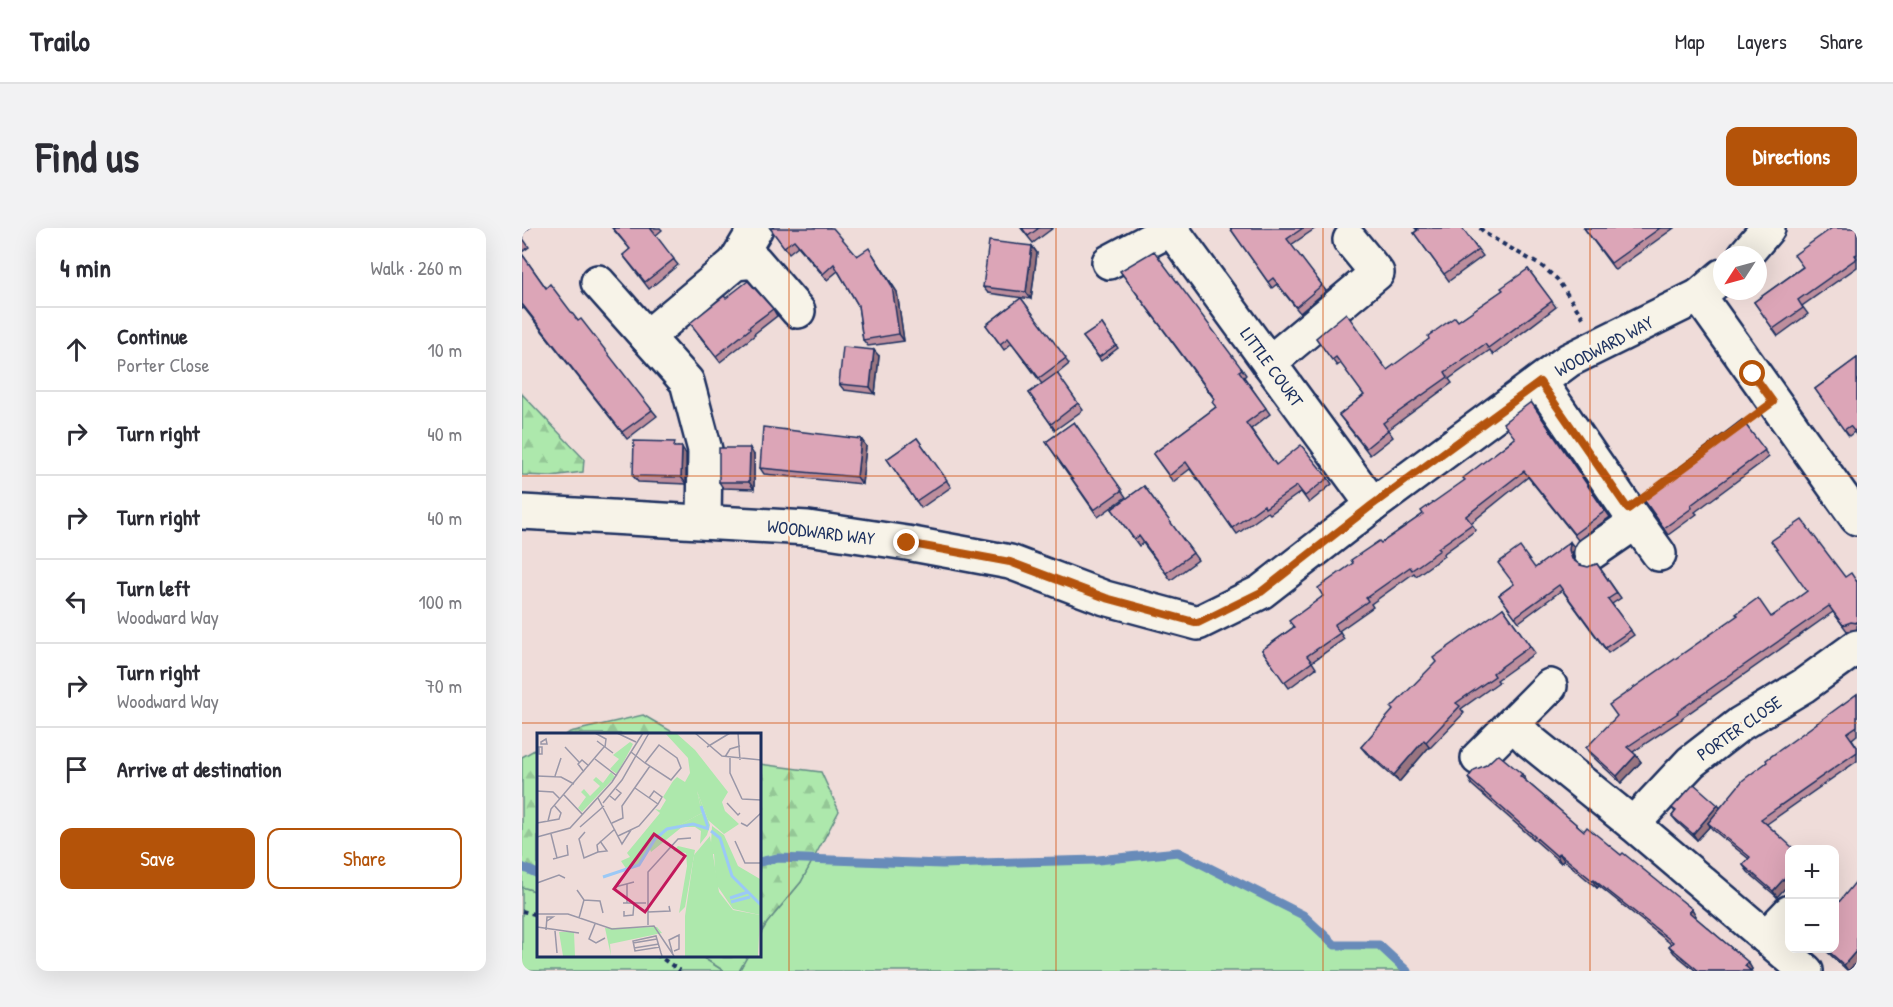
<!DOCTYPE html>
<html lang="en">
<head>
<meta charset="utf-8">
<style>
  body { margin:0; font-family:"Patrick Hand",sans-serif; background:#f2f2f3; color:#2b2b33 }
  .controls { position:absolute; right:18px; bottom:18px; display:grid; overflow:hidden; border-radius:12px; box-shadow:0 6px 24px #0002 }
  .controls button { width:54px; height:54px; display:grid; place-items:center; padding:0; border:0; border-bottom:2px solid #e1e1e2; background:#fff; color:#2b2b33; font:30px sans-serif }
  .compass { position:absolute; left:1191px; top:18px; width:54px; height:54px; border-radius:50%; background:#fff; box-shadow:0 6px 24px #0002; rotate:234deg }
  .stop { position:absolute; width:18px; height:18px; margin:-14px; border:4px solid #b45309; border-radius:50%; background:#fff }
  .stop.end { background:#b45309; border-color:#fff; box-shadow:0 2px 6px #0008 }
  .list { margin:0; padding:0; list-style:none }
  h2 { display:flex; justify-content:space-between; align-items:center; height:78px; margin:0; padding:0 24px; font-size:26px }
  h2 small { font-size:20px; font-weight:400; color:#7c7c81 }
  .list li { display:grid; grid-template-columns:39px 1fr auto; gap:18px; align-items:center; box-sizing:border-box; height:84px; padding:0 24px; border-top:2px solid #e1e1e2 }
  .list b { display:block; font-size:22px; white-space:nowrap }
  .list p { margin:0; font-size:20px; white-space:nowrap; color:#7c7c81 }
  .list em { font-size:20px; font-style:normal; color:#7c7c81 }
  .actions { display:flex; gap:12px; padding:18px 24px }
  .actions a { flex:1; padding:14px 0; border:2px solid #b45309; border-radius:12px; text-align:center; font-size:21px; color:#b45309 }
  .actions .main { background:#b45309; color:#fff }
  .icon { flex:none; width:33px; height:33px; fill:none; stroke:currentColor; stroke-width:2; stroke-linecap:round; stroke-linejoin:round }
  .map { position:relative; flex:none; width:1335px; height:743px; overflow:hidden; border-radius:12px }
  header { display:flex; align-items:center; gap:36px; box-sizing:border-box; height:84px; padding:0 30px; background:#fff; border-bottom:2px solid #e1e1e2 }
  header strong { font-size:28px }
  nav { display:flex; gap:33px; margin-inline-start:auto; font-size:21px }
  .intro { display:flex; align-items:center; justify-content:space-between; box-sizing:border-box; height:144px; padding:0 36px }
  h1 { margin:0; font-size:42px }
  .button { padding:15px 27px; border-radius:12px; background:#b45309; color:#fff; font-size:21px; font-weight:700 }
  main { display:flex; gap:36px; padding:0 36px }
  aside { flex:1; background:#fff; border-radius:12px; box-shadow:0 6px 24px #0002 }
  .map>svg:first-child { display:block }
  .green { fill:#ade8ac; stroke:#648c85; stroke-width:1.5 }
  .forest { fill:url(#forest-firs); stroke:#648c85; stroke-width:1.5 }
  .lines { fill:none; stroke-linecap:round; stroke-linejoin:round }
  .stream { stroke:#688bb9; stroke-width:9 }
  .minor-casing { stroke:#1b2f5e; stroke-width:38 }
  .path { stroke:#1b2f5e; stroke-width:4; stroke-dasharray:4.5 4.5; stroke-linecap:butt }
  .minor { stroke:#f7f3e8; stroke-width:33 }
  .wall { fill:#bd8e9d; stroke:#1b2f5e; stroke-width:1.5 }
  .shaded-wall { fill:#9a7480; stroke:#1b2f5e; stroke-width:1.5 }
  .building { fill:#dca5b7; stroke:#1b2f5e; stroke-width:1.5 }
  .route { stroke:#b45309; stroke-width:8 }
  .grid { fill:none; stroke:#d45514; stroke-width:1.5; stroke-opacity:0.55 }
  .labels { text-anchor:middle; dominant-baseline:central; stroke-width:5; stroke-linejoin:round; paint-order:stroke }
  .street-label { font-size:18px; fill:#1b2f5e; stroke:#f7f3e8 }
  .inset-river { fill:none; stroke:#9bc9f6; stroke-width:3 }
  .inset-road { fill:none; stroke:#9a97a8; stroke-width:1.5 }
  .view { fill:#c2185b; fill-opacity:0.15; stroke:#c2185b; stroke-width:3 }
  .inset-edge { fill:none; stroke:#1b2f5e; stroke-width:3 }
</style>
</head>
<body>
<header>
<strong>Trailo</strong>
<nav><a>Map</a><a>Layers</a><a>Share</a></nav>
</header>
<div class="intro"><h1>Find us</h1><a class="button">Directions</a></div>
<main>
<aside>
<h2>4 min<small>Walk · 260 m</small></h2>
<ul class="list">
<li><svg class="icon" aria-label="ahead" viewBox="0 0 24 24"><path d="M12 20V5M6 11l6-6 6 6"/></svg><div><b>Continue</b><p>Porter Close</p></div><em>10 m</em></li>
<li><svg class="icon" aria-label="right" viewBox="0 0 24 24"><path d="M7 20v-9h11M14 6l5 5-5 5"/></svg><div><b>Turn right</b></div><em>40 m</em></li>
<li><svg class="icon" aria-label="right" viewBox="0 0 24 24"><path d="M7 20v-9h11M14 6l5 5-5 5"/></svg><div><b>Turn right</b></div><em>40 m</em></li>
<li><svg class="icon" aria-label="left" viewBox="0 0 24 24"><path d="M17 20v-9H6M10 6l-5 5 5 5"/></svg><div><b>Turn left</b><p>Woodward Way</p></div><em>100 m</em></li>
<li><svg class="icon" aria-label="right" viewBox="0 0 24 24"><path d="M7 20v-9h11M14 6l5 5-5 5"/></svg><div><b>Turn right</b><p>Woodward Way</p></div><em>70 m</em></li>
<li><svg class="icon" aria-label="arrive" viewBox="0 0 24 24"><path d="M6 21V4h12l-3 4 3 4H6"/></svg><div><b>Arrive at destination</b></div></li>
</ul>
<div class="actions"><a class="main">Save</a><a>Share</a></div>
</aside>
<div class="map">
<svg width="1335" height="743" viewBox="0 0 1335 743">
  <defs>
    <pattern id="forest-firs" width="22" height="20" patternUnits="userSpaceOnUse" patternTransform="scale(1.5)"><rect width="22" height="20" fill="#ade8ac"/><path d="M5 1l3.5 6h-7zM16 11l3.5 6h-7z" fill="#94c796"/></pattern>
  </defs>
  <rect width="100%" height="100%" fill="#efdcd9"/>
  <filter id="ink" filterUnits="userSpaceOnUse"><feTurbulence type="fractalNoise" baseFrequency=".0167" numOctaves="2"/><feDisplacementMap in="SourceGraphic" scale="12" xChannelSelector="R" yChannelSelector="G"/><feConvolveMatrix kernelMatrix="1 2 1 2 8 2 1 2 1" color-interpolation-filters="sRGB"/></filter>
  <g filter="url(#ink)">
    <!-- green -->
    <g class="green">
      <polygon points="656,624 781,687 813,717 857,717 884,743 217,743 226,727 237,726 237,708 245,695 279,654 291,631 420,636 576,632"/>
      <polygon points="0,659 16,664 16,726 177,727 202,743 0,743"/>
    </g>
    <!-- forest -->
    <g class="forest">
      <polygon points="0,166 62,231 61,244 29,248 0,247"/>
      <polygon points="121,487 154,506 45,506 48,504"/>
      <polygon points="16,520 16,664 0,659 0,529"/>
      <polygon points="237,536 299,544 317,583 279,654 245,695 237,708"/>
      <polygon points="177,727 226,727 217,743 202,743"/>
    </g>
    <g class="lines">
      <!-- stream -->
      <g class="stream">
        <polyline points="237,634 256,630 420,636 576,632 656,624 781,687 813,717 857,717 885,743"/>
        <polyline points="0,639 16,646"/>
      </g>
      <!-- minor casing -->
      <g class="minor-casing">
        <g id="minor">
          <polyline points="649,1 851,277"/>
          <polyline points="1223,27 1246,0"/>
          <polyline points="587,34 651,0"/>
          <polyline points="213,35 234,0"/>
          <polyline points="76,54 165,154 183,222 182,294"/>
          <polyline points="1177,68 1335,290"/>
          <polyline points="125,109 213,35 233,33 276,83"/>
          <polyline points="747,135 855,45 828,12"/>
          <polyline points="1018,154 1114,294 1069,325"/>
          <polyline points="0,284 286,300 385,315 488,334 583,370 676,395 739,364 851,277 1047,132 1177,68 1200,48"/>
          <polyline points="1114,294 1137,326"/>
          <polyline points="991,495 1007,512 1111,596 1284,743"/>
          <polyline points="956,530 1028,458"/>
          <polyline points="1111,596 1169,534 1218,496 1281,458 1335,419"/>
          <polyline points="1244,709 1268,684"/>
        </g>
      </g>
      <!-- path -->
      <g class="path">
        <polyline points="958,0 964,6 1021,39 1035,51 1062,91"/>
        <polyline points="0,683 16,687"/>
        <polyline points="134,726 158,743"/>
      </g>
      <!-- minor -->
      <use href="#minor" class="minor"/>
    </g>
    <!-- wall -->
    <g class="wall">
      <polygon points="0,0 7,0 0,6"/>
      <polygon points="90,0 138,0 140,2 133,8 156,37 127,61 101,27 108,21"/>
      <polygon points="248,0 335,28 351,27 375,64 382,113 346,118 341,112 336,77 316,43 305,52 276,18 267,25"/>
      <polygon points="499,0 531,0 511,15"/>
      <polygon points="708,0 794,0 769,17 804,63 778,85 755,56 750,60"/>
      <polygon points="893,0 940,0 961,28 927,53 892,5 895,2"/>
      <polygon points="1062,0 1152,0 1093,42"/>
      <polygon points="1335,0 1335,39 1280,78 1286,86 1256,108 1232,74"/>
      <polygon points="0,9 7,19 0,24"/>
      <polygon points="510,18 515,25 509,71 466,65 461,59"/>
      <polygon points="0,26 24,60 56,93 135,188 105,211 2,80 0,81"/>
      <polygon points="1006,41 1034,79 971,127 968,122 927,151 930,155 866,202 871,209 848,227 817,187 842,167 819,135 815,138 794,110 865,142 981,62"/>
      <polygon points="598,43 720,141 724,147 722,149 748,186 729,201 754,237 806,250 810,256 787,275 779,264 748,286 746,284 715,306 668,241 651,254 631,226 694,179 693,172"/>
      <polygon points="204,70 251,81 255,88 232,106 233,107 198,134 172,101"/>
      <polygon points="499,70 547,136 535,146 561,182 533,202 507,165 520,156 490,115 482,122 464,97"/>
      <polygon points="580,96 596,120 579,133 561,109"/>
      <polygon points="357,128 353,166 322,162 317,156"/>
      <polygon points="1335,130 1335,208 1332,204 1327,208 1293,161"/>
      <polygon points="1009,174 1088,289 1056,312 1006,249 949,295 954,302 921,326 922,328 894,348 892,345 849,376 851,379 817,403 822,411 790,434 794,440 767,460 740,422 772,399 801,368 859,315 901,286 943,252 992,210"/>
      <polygon points="1220,192 1247,229 1173,284 1175,286 1146,307 1120,269"/>
      <polygon points="552,194 604,269 576,289 524,214"/>
      <polygon points="395,210 429,259 399,280 365,231"/>
      <polygon points="339,211 344,218 340,256 242,246 238,240"/>
      <polygon points="156,219 164,226 164,256 116,254 111,248"/>
      <polygon points="232,227 232,261 201,260 197,254"/>
      <polygon points="622,258 676,332 649,352 621,315 617,318 590,281"/>
      <polygon points="1048,314 1052,319 1050,327 1053,333 1058,337 1066,339 1075,336 1099,370 1090,376 1112,407 1086,425 1040,362 997,394 977,367"/>
      <polygon points="1323,349 1335,353 1335,401 1325,403 1311,384 1160,490 1160,491 1111,524 1119,534 1099,555 1069,527 1064,520 1249,389"/>
      <polygon points="981,380 1013,425 975,452 977,454 939,481 942,485 908,520 907,519 877,554 844,525 839,519"/>
      <polygon points="1335,466 1335,507 1330,511 1335,519 1335,533 1245,596 1255,669 1226,644 1221,637 1227,631 1190,601 1188,598 1175,612 1155,594 1150,588 1153,584 1150,580 1198,580 1245,534"/>
      <polygon points="1000,546 1004,552 1004,553 1062,603 1099,627 1170,681 1174,688 1173,689 1226,734 1230,741 1229,743 1174,743 1152,725 1147,718 1149,716 1077,658 1075,660 1042,632 1039,635 950,557 946,550"/>
      <polygon points="1335,652 1335,734 1326,743 1301,720 1312,720"/>
    </g>
    <!-- shaded-wall -->
    <g class="shaded-wall">
      <polygon points="510,18 515,25 509,71 504,64"/>
      <polygon points="351,27 375,64 382,113 377,106"/>
      <polygon points="352,122 357,128 353,166 348,159"/>
      <polygon points="339,211 344,218 340,256 335,249"/>
      <polygon points="160,219 164,226 164,256 159,249"/>
      <polygon points="228,220 232,227 232,261 227,254"/>
      <polygon points="1048,314 1052,319 1050,327 1054,336 1050,331 1047,322"/>
      <polygon points="902,512 907,519 877,554 872,547"/>
      <polygon points="1114,527 1119,534 1099,555 1095,548"/>
      <polygon points="1196,577 1201,583 1186,595 1188,598 1175,612 1171,606"/>
      <polygon points="1037,625 1042,632 1039,635 1035,628"/>
      <polygon points="1268,644 1268,655 1255,669 1251,663"/>
      <polygon points="1072,652 1077,658 1075,660 1071,653"/>
      <polygon points="1170,681 1174,688 1172,691 1167,684"/>
      <polygon points="1335,722 1335,734 1326,743 1322,737"/>
      <polygon points="1226,734 1230,741 1228,743 1223,738"/>
    </g>
    <!-- building -->
    <g class="building">
      <polygon points="91,0 130,0 129,1 152,31 123,54 101,27 108,21"/>
      <polygon points="248,0 311,0 335,28 347,20 370,58 377,106 341,112 336,77 312,36 301,46 272,12 262,19"/>
      <polygon points="500,0 517,0 506,8"/>
      <polygon points="708,0 781,0 765,11 800,57 774,79 751,50 746,54"/>
      <polygon points="894,0 940,0 956,22 922,46 892,5 896,2"/>
      <polygon points="1062,0 1138,0 1089,35"/>
      <polygon points="1310,0 1335,0 1335,26 1333,27 1335,30 1276,72 1281,80 1251,101 1232,74 1281,39 1272,27"/>
      <polygon points="467,13 510,18 504,64 461,59"/>
      <polygon points="632,23 720,141 717,143 744,180 724,195 754,237 779,217 806,250 783,268 775,258 743,280 742,277 710,300 664,234 647,248 631,226 694,179 690,174 693,171 598,43"/>
      <polygon points="0,26 24,60 28,56 56,93 59,91 130,182 100,204 0,76"/>
      <polygon points="1006,41 1030,73 966,120 963,116 923,144 926,149 861,195 866,202 844,220 817,187 842,167 814,129 810,132 794,110 824,85 865,142 907,111 906,108 933,89 936,93 981,62 979,60"/>
      <polygon points="226,53 251,81 227,99 228,101 194,128 168,95 202,68 204,70"/>
      <polygon points="499,70 544,130 517,150 486,110 478,116 464,97"/>
      <polygon points="580,96 594,117 577,129 561,109"/>
      <polygon points="321,119 352,122 348,159 317,156"/>
      <polygon points="1335,130 1335,201 1332,203 1328,198 1322,202 1293,161"/>
      <polygon points="535,145 556,175 529,196 507,165"/>
      <polygon points="1009,174 1083,283 1052,306 1002,243 944,288 950,296 916,320 918,322 890,342 888,339 844,370 846,373 812,397 818,405 785,428 790,434 762,454 740,422 772,399 767,393 801,368 796,360 831,335 829,332 857,313 859,315 901,286 899,283 943,252 941,250 993,210 981,195"/>
      <polygon points="1220,192 1243,222 1169,277 1170,280 1142,300 1120,269"/>
      <polygon points="552,194 600,262 572,282 524,214"/>
      <polygon points="241,199 339,211 335,249 238,240"/>
      <polygon points="395,210 425,252 394,273 365,231"/>
      <polygon points="112,213 153,214 152,219 160,219 159,249 111,248"/>
      <polygon points="197,220 228,220 227,254 197,254"/>
      <polygon points="622,258 671,325 644,345 617,308 612,311 590,281"/>
      <polygon points="1280,292 1323,349 1329,345 1335,354 1335,395 1329,394 1321,397 1307,378 1155,484 1156,485 1105,519 1114,527 1095,548 1064,520 1095,488 1087,477 1216,387 1214,386 1236,370 1249,389 1285,363 1249,313"/>
      <polygon points="1048,314 1047,322 1050,331 1058,337 1066,339 1075,336 1095,365 1086,371 1109,402 1083,420 1037,357 993,389 977,367 992,356 976,335 998,319 1013,340"/>
      <polygon points="981,380 1008,418 971,445 973,448 934,475 938,478 904,514 902,512 872,547 839,519 871,482 869,480 914,434 911,430"/>
      <polygon points="1335,466 1335,498 1325,505 1335,519 1335,524 1239,591 1272,621 1268,621 1268,644 1251,663 1221,637 1228,629 1186,595 1221,552 1245,534 1244,532"/>
      <polygon points="976,526 1000,546 998,548 1062,603 1065,599 1099,627 1101,625 1170,681 1167,684 1226,734 1223,738 1229,743 1177,743 1147,718 1151,714 1072,652 1071,653 1037,625 1035,628 946,550 952,542 964,537"/>
      <polygon points="1172,556 1196,577 1171,606 1150,588 1154,583 1150,580"/>
      <polygon points="1335,652 1335,722 1322,737 1303,720 1312,720 1312,680"/>
    </g>
  </g>
  <g class="lines" filter="url(#ink)">
    <!-- route -->
    <polyline class="route" points="385,315 488,334 584,370 676,395 739,364 850,277 1018,154 1106,281 1251,174 1231,146"/>
  </g>
  <!-- grid -->
  <path class="grid" d="M 267,0 L 267,743M 534,0 L 534,743M 801,0 L 801,743M 1068,0 L 1068,743M 0,248 L 1335,248M 0,495 L 1335,495"/>
  <g class="labels">
    <!-- street labels -->
    <g class="street-label">
      <text transform="translate(1082 118) rotate(-28)">WOODWARD WAY</text>
      <text transform="translate(750 139) rotate(54)">LITTLE COURT</text>
      <text transform="translate(299 304) rotate(7)">WOODWARD WAY</text>
      <text transform="translate(1217 500) rotate(-35)">PORTER CLOSE</text>
    </g>
  </g>
  <!-- overview -->
  <g transform="translate(15 505)">
    <rect width="224" height="224" fill="#efdcd9"/>
    <path d="M 128,0 L 139,0 L 158,17 L 191,59 L 185,69 L 188,78 L 202,91 L 187,101 L 171,87 L 160,58 L 165,80 L 111,109 L 113,116 L 102,132 L 90,137 L 84,128 L 93,124 L 90,120 L 123,80 L 118,76 L 123,77 L 129,67 L 126,64 L 136,48 L 140,44 L 148,49 L 153,40 L 151,25 ZM 93,9 L 96,11 L 93,17 L 80,41 L 73,36 L 82,26 L 76,22 ZM 74,39 L 78,44 L 45,79 L 41,75 L 49,64 L 44,59 L 47,56 L 53,63 L 63,53 L 56,47 L 59,44 L 66,50 Z" fill="#ade8ac"/>
    <path d="M 160,58 L 173,92 L 170,102 L 163,111 L 164,98 L 158,94 L 145,94 L 114,119 L 110,109 L 165,80 ZM 175,93 L 187,102 L 201,133 L 223,146 L 223,182 L 196,176 L 179,151 L 177,121 L 158,121 L 174,110 ZM 141,113 L 158,117 L 148,174 L 142,180 L 150,133 L 149,120 L 136,118 ZM 120,194 L 125,200 L 73,211 L 74,223 L 68,195 ZM 22,199 L 37,199 L 38,223 L 26,223 Z" fill="#ade8ac"/>
    <path d="M 173,103 L 182,159 L 196,177 L 223,182 L 221,223 L 148,223 L 148,183 L 157,122 Z" fill="#ade8ac"/>
    <path class="inset-river" d="M 164,73 L 171,94M 174,98 L 183,105 L 195,143 L 224,172M 66,144 L 102,132 L 118,106 L 130,96 L 156,91 L 172,96M 193,165 L 211,159M 194,169 L 213,164"/>
    <path class="inset-road" d="M 58,0 L 69,6 L 68,14M 80,0 L 99,9M 158,0 L 185,23 L 224,27M 201,0 L 203,27M 9,6 L 10,11 L 4,11 L 4,9 ZM 60,8 L 76,20M 0,14 L 5,14 L 5,21 L 2,21 L 2,14M 28,14 L 42,29M 170,14 L 193,0M 94,19 L 108,30 L 134,47 L 144,35 L 140,25 L 122,12 L 108,30M 188,24 L 193,16 L 203,13M 193,25 L 193,40 L 205,66M 58,26 L 80,43M 47,39 L 41,31 L 45,27 L 52,33M 0,43 L 24,44 L 37,51M 18,43 L 24,25M 98,55 L 121,71 L 125,64 L 117,58 L 112,65M 0,58 L 16,59 L 23,66M 27,62 L 46,82M 73,63 L 78,67 L 84,60 L 79,56M 61,65 L 85,111 L 94,97M 205,66 L 224,67M 66,70 L 85,47 L 112,0M 190,70 L 201,82 L 203,80M 11,88 L 14,76 L 67,14M 0,90 L 22,86 L 24,80 L 17,72M 75,90 L 86,85 L 85,73 L 113,33M 204,90 L 210,93 L 224,80M 43,94 L 67,73M 48,99 L 42,106 L 47,125 L 61,119M 14,101 L 20,125M 81,103 L 102,93 L 121,71M 0,104 L 33,95 L 75,49 L 106,0M 198,108 L 208,130 L 224,130M 61,119 L 60,112 L 78,96M 61,119 L 70,118 L 63,108M 16,126 L 31,122 L 30,112M 0,150 L 22,142 L 28,145M 90,151 L 90,170M 78,154 L 97,149M 40,157 L 47,167 L 42,185M 47,167 L 63,168 L 66,180M 86,170 L 109,170M 87,178 L 87,183 L 96,182 L 97,170M 111,179 L 133,178 L 132,173M 0,181 L 31,181 L 75,196 L 117,193 L 137,223M 58,191 L 52,206 L 59,210 L 68,205M 111,192 L 111,139 L 141,106 L 154,105M 0,194 L 42,200M 9,197 L 10,184 L 16,184 L 10,188M 18,198 L 20,220M 96,210 L 120,206M 123,214 L 98,218 L 96,208 L 119,203 L 124,220 L 125,223M 97,215 L 122,211M 136,222 L 132,207 L 142,202 L 142,216 L 137,218"/>
    <path class="view" d="M 117,101 L 148,123 L 108,179 L 77,156 Z"/>
    <rect width="224" height="224" class="inset-edge"/>
  </g>
</svg>
<div class="controls">
<button>+</button>
<button>−</button>
</div>
<svg class="compass" viewBox="-18 -18 36 36"><path d="M0-13l5 13h-10z" fill="#e53935"/><path d="M0 13l5-13h-10z" fill="#7c7c81"/></svg>
<div class="stop" style="left:1231px;top:146px"></div>
<div class="stop end" style="left:385px;top:315px"></div>
</div>
</main>
</body>
</html>
